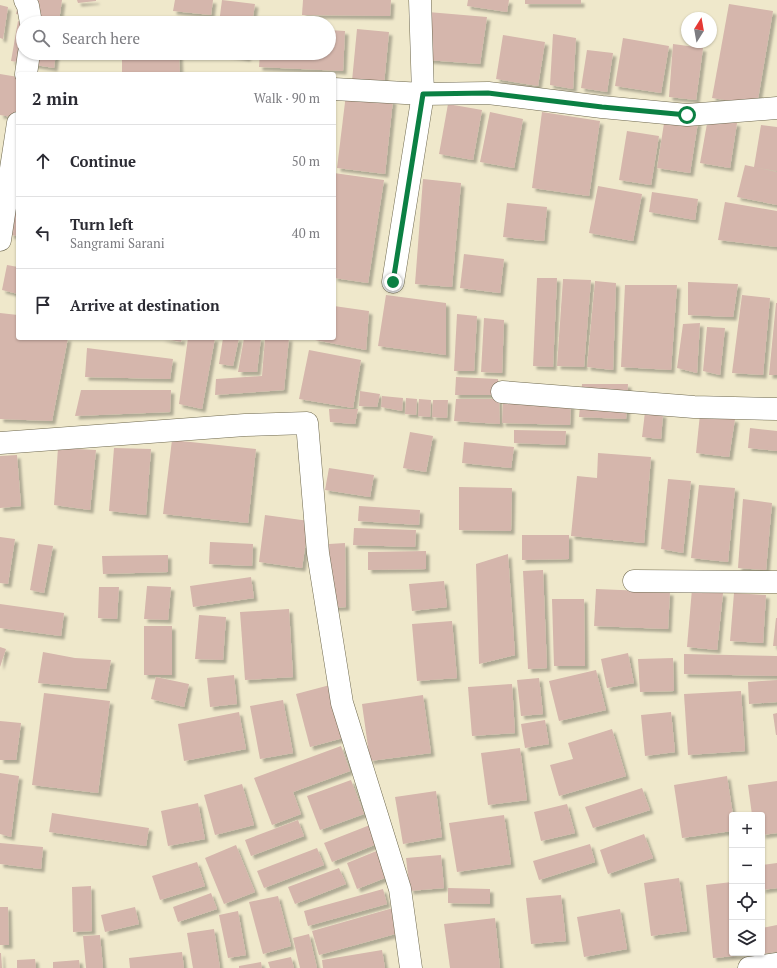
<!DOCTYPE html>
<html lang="en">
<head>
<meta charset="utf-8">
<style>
  body { margin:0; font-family:"PT Serif",serif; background:#f2f2f3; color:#2b2b33 }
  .controls { position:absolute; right:12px; bottom:12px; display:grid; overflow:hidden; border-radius:4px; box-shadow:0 1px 3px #0004 }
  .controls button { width:36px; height:36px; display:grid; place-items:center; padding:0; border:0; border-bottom:1px solid #e1e1e2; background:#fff; color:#2b2b33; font:20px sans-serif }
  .compass { position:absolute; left:681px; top:12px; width:36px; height:36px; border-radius:50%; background:#fff; box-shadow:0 1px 3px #0004; rotate:11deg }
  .stop { position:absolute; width:12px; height:12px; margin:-9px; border:3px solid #0b8043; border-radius:50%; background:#fff }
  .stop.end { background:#0b8043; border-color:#fff; box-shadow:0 1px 4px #0008 }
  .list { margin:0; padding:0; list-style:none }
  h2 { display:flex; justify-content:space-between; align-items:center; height:52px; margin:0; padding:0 16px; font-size:17px }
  h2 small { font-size:13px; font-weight:400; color:#7c7c81 }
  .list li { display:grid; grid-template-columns:26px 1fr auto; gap:12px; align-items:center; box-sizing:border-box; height:72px; padding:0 16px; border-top:1px solid #e1e1e2 }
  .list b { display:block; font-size:15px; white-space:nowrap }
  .list p { margin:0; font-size:13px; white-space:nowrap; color:#7c7c81 }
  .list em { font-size:13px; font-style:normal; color:#7c7c81 }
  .icon { flex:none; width:22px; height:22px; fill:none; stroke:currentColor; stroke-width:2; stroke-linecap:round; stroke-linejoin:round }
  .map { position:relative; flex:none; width:777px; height:968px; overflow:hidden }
  .search { position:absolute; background:#fff; box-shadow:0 1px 3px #0004; left:16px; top:16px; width:320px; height:44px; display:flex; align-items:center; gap:10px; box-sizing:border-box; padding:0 14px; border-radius:22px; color:#7c7c81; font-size:15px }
  .panel { position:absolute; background:#fff; box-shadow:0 1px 3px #0004; left:16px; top:72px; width:320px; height:268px; border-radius:4px }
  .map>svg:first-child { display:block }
  .building { fill:#d5b6ac; filter:url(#shadow) }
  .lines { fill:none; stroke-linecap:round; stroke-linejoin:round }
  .street-casing { stroke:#6e684e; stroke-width:23 }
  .street { stroke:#fff; stroke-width:22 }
  .route { stroke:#0b8043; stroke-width:5 }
</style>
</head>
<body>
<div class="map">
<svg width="777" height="968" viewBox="0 0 777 968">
  <defs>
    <filter id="shadow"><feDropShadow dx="3.5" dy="3.5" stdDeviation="1" flood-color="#0004"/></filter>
  </defs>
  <rect width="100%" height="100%" fill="#efe8cb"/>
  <!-- building -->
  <g class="building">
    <polygon points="19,0 62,0 59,21 16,14"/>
    <polygon points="77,0 96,0 96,1 78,3"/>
    <polygon points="175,0 213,0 211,15 173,11"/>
    <polygon points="222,0 255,4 252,23 219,23"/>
    <polygon points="303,0 391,0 390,16 302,15"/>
    <polygon points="468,0 509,0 507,12 467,6"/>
    <rect x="525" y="0" width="56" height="4"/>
    <polygon points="729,4 773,11 757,105 712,98"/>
    <polygon points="0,5 8,7 3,39 0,38"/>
    <polygon points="428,12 487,17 480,64 427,60"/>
    <polygon points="18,21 23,22 23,53 56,53 54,68 11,61"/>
    <polygon points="357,29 389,32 384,84 352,81"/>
    <polygon points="329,30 345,31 343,71 259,67 260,53 329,53"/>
    <polygon points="553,34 576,38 573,89 550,85"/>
    <polygon points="503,35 545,42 538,86 496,79"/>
    <polygon points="623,38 669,46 661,93 615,86"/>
    <polygon points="673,44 703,48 696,100 669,97"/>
    <polygon points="587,50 613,53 607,92 581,88"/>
    <polygon points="122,53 179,53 180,74 122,74"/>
    <polygon points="219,53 248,53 247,58"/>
    <polygon points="0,74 18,77 18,118 0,115"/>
    <polygon points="346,94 393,100 385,174 337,168"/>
    <polygon points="448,104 482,110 473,160 439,154"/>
    <polygon points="490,112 523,119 514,168 480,162"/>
    <polygon points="542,112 600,121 589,196 532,188"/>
    <polygon points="665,117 698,122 690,173 657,168"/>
    <polygon points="708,118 737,123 730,168 700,163"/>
    <polygon points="761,125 777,127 777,171 758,168 777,172 777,205 737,197 745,165 754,167"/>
    <polygon points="627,131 659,136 651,185 619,180"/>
    <polygon points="334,173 384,180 368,283 334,278"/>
    <polygon points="423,179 461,183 452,287 415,284"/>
    <polygon points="598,186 642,194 633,241 589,233"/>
    <polygon points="652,192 698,199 695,220 649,212"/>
    <polygon points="725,202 777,211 777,247 718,240"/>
    <polygon points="507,203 547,207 544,241 503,237"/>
    <polygon points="14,212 18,213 18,236 10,235"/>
    <polygon points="464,254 504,259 500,293 460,288"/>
    <polygon points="7,265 18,267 18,294 2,290"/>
    <polygon points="537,278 557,278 553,367 533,366"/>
    <polygon points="563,279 591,280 584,367 557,366"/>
    <polygon points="595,281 616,283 613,370 587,367"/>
    <polygon points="688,282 738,284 733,317 688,315"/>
    <polygon points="625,285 677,285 671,370 621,367"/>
    <polygon points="386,295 446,303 446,355 378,346"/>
    <polygon points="742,295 770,298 763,375 732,373"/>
    <polygon points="776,303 777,303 777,375 769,375"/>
    <polygon points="334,306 369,311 366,350 315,340 315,338 334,338"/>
    <polygon points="0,313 18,315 18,338 68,338 52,421 0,419"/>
    <polygon points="457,314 477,316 474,371 454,371"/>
    <polygon points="484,318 504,320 502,373 481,372"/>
    <polygon points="700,323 697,373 677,368 683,324"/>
    <polygon points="707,327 725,328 720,375 703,371"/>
    <polygon points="160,338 182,338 181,342"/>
    <polygon points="188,338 215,338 202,409 179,404"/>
    <polygon points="223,338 239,338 233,366 219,364"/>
    <polygon points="244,338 261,338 257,372 238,372"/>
    <polygon points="265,338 289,338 284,390 215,395 216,379 262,376"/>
    <polygon points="87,348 173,359 170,379 85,377"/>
    <polygon points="309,350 361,360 353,408 299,399"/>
    <polygon points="456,377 498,379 499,395 455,395"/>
    <polygon points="582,384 628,384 626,419 579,417"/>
    <polygon points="81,390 171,390 170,412 75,416"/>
    <polygon points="360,391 380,394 377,407 359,406"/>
    <polygon points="382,396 403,398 402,411 381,407"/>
    <polygon points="406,398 417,399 416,415 405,414"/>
    <polygon points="419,399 431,400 430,417 418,416"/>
    <polygon points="456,399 499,399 500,424 454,421"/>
    <polygon points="433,400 448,400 447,418 432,417"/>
    <polygon points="503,402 571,404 570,425 502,423"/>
    <polygon points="329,409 358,409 355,424 330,422"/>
    <polygon points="645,412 663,414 661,439 642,437"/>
    <polygon points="700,414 735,419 729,457 696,453"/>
    <polygon points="750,428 777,431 777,451 748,448"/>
    <polygon points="514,430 566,431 565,445 514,443"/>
    <polygon points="410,432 433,436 426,472 403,468"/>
    <polygon points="172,440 256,449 248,523 163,514"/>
    <polygon points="464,442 514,447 511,468 462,463"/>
    <polygon points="58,448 96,450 90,510 54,505"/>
    <polygon points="114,448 151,449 146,515 109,511"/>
    <polygon points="598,453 651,457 644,543 571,536 577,476 597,478"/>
    <polygon points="17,455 21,506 0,508 0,456"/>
    <polygon points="329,468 374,475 370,497 325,490"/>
    <polygon points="668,479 691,481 683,553 661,549"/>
    <polygon points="699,485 735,488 728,562 691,558"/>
    <polygon points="459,487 512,488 511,531 459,530"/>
    <polygon points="743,499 772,503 766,570 738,568"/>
    <polygon points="359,506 420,510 419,525 358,521"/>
    <polygon points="265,515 309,521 302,568 259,562"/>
    <polygon points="354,528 416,530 415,547 353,545"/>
    <polygon points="522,535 569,535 569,559 522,560"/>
    <polygon points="0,537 15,539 8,584 0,583"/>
    <polygon points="210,542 253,544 252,566 209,564"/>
    <polygon points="345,543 346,607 330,608 329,544"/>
    <polygon points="38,544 53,546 44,593 30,590"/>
    <polygon points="426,551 426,569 368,570 368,552"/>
    <polygon points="508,554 515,655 479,664 476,564"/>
    <polygon points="168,555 168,572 103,574 102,556"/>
    <polygon points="543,570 547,668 528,669 523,571"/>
    <polygon points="251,577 254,598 193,607 190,586"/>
    <polygon points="444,581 447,607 412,611 409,584"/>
    <polygon points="147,586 171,587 168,620 144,619"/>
    <polygon points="99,587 119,587 117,619 98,618"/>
    <polygon points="596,589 670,592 668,629 594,626"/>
    <polygon points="692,589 723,593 717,650 687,647"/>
    <polygon points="734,593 766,595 763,643 730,641"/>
    <polygon points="552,599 584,599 585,666 554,666"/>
    <polygon points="0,604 64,613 61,636 0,628"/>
    <polygon points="289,609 293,677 245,680 240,612"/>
    <polygon points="199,615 226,617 223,660 195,659"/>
    <polygon points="776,618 777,618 777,646 773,646"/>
    <polygon points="452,621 457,678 417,681 412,624"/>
    <rect x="144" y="626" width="28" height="49"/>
    <polygon points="0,647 6,649 0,667"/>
    <polygon points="43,652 75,658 111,660 106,689 38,683"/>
    <polygon points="628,653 634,683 607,688 601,659"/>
    <polygon points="684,654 777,656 777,676 684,674"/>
    <polygon points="673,658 674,691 640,692 638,659"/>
    <polygon points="596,670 606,710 559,721 549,681"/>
    <polygon points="234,675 237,704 210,707 207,678"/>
    <polygon points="156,677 189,684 184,707 151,699"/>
    <polygon points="539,678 543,714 521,716 517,680"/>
    <polygon points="777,680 777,702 749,704 748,682"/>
    <polygon points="512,684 515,733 472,736 468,687"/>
    <polygon points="330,685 343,738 310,747 296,694"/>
    <polygon points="741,691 745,751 688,755 684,694"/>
    <polygon points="44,693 110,701 98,793 32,785"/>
    <polygon points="423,695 431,753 370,761 362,704"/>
    <polygon points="283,700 293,753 260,759 250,706"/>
    <polygon points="239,712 246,749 184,761 178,724"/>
    <polygon points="671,712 675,752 645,756 641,715"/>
    <polygon points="777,713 777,735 776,735 773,714"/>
    <polygon points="545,720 549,744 525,748 521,724"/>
    <polygon points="0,721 21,723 16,760 0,760"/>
    <polygon points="612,729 626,776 559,796 550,765 573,759 568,743"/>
    <polygon points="341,746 350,771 293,792 301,814 272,825 254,778"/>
    <polygon points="520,748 527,800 488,805 481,753"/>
    <polygon points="0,773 19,776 11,837 0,834"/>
    <polygon points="727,776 733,815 732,831 682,838 674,785"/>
    <polygon points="351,780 364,814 320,830 307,796"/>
    <polygon points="777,781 777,833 762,835 762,815 752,815 748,785"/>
    <polygon points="242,784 254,825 215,835 204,795"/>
    <polygon points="642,788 650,810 593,828 585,807"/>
    <polygon points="436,791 442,837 403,844 395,797"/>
    <polygon points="198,803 205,839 168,846 161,811"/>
    <polygon points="567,804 575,833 541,841 534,812"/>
    <polygon points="52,813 149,828 146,846 49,832"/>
    <polygon points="504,815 511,864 457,872 449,823"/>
    <polygon points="298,820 304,836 251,856 245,840"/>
    <polygon points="370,825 377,844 332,862 324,843"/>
    <polygon points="644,834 653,858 608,874 600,850"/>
    <polygon points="0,843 43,847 41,869 0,864"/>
    <polygon points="590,844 595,862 539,880 533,861"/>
    <polygon points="236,845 255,892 224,904 205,858"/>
    <polygon points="317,848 324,865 264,888 257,871"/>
    <polygon points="379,850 390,876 357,889 347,863"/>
    <polygon points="441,855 444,888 410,891 406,858"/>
    <polygon points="197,862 205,886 160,900 152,876"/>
    <polygon points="777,863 777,888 762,890 762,865"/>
    <polygon points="339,868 346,884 295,904 288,887"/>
    <polygon points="679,878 687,931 651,936 644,883"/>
    <polygon points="732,882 732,953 747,953 747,955 713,958 706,885"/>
    <polygon points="91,886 92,931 73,932 72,887"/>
    <polygon points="448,888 490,889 490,904 448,903"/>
    <polygon points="383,889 387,904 308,926 304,911"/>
    <polygon points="211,893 217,909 178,922 173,907"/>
    <polygon points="561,895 566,941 531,944 526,898"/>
    <polygon points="278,896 291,946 263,954 249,902"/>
    <polygon points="0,907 8,907 9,945 0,945"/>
    <polygon points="135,907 139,924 105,932 101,915"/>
    <polygon points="393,908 399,933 319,955 312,931"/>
    <polygon points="620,909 627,949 584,957 577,917"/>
    <polygon points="238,911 246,955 228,958 219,915"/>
    <polygon points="495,918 500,968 450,968 444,924"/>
    <polygon points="777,925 777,952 755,955 755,953 762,953 762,928"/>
    <polygon points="214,929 220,968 193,968 187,933"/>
    <polygon points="309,934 317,968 300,968 293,938"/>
    <polygon points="100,935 103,968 86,968 83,936"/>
    <polygon points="382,950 385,968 323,968 322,960"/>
    <polygon points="182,952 184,968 130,968 129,958"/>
    <polygon points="0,953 1,953 2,968 0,968"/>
    <polygon points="291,957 294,968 270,968 268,962"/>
    <polygon points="35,959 36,968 17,968 17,960"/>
    <polygon points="79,960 80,968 53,968 53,962"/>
    <polygon points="261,962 262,968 239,968 239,966"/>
  </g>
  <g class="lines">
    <!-- street casing -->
    <g class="street-casing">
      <g id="street">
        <polyline points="25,0 28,6 31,23"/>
        <polyline points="26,74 29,53"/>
        <polyline points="334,89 423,94 488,93 602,107 687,115 777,108"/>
        <polyline points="0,240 18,123"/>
        <polyline points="393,282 423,94 420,0"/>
        <polyline points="502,392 694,407 777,409"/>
        <polyline points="0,443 245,425 307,423 318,553 342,703 400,889 411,968"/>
        <polyline points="634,581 777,582"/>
        <polyline points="749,968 777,964"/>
      </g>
    </g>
    <!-- street -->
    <use href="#street" class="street"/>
  </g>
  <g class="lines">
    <!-- route -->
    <polyline class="route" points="393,282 423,94 488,93 602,107 687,115"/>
  </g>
</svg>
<div class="controls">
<button>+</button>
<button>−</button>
<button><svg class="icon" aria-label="locate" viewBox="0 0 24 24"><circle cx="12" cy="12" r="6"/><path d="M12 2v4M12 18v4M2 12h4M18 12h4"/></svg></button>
<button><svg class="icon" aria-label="layers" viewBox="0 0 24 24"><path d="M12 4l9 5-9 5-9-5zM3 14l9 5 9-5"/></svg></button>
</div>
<svg class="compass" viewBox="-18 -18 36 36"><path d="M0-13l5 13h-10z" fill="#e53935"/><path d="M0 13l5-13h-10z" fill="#7c7c81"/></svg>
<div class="stop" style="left:687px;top:115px"></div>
<div class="stop end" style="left:393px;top:282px"></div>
<div class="search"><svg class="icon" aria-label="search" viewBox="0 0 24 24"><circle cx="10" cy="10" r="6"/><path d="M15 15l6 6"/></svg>Search here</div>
<section class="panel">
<h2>2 min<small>Walk · 90 m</small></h2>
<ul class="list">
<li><svg class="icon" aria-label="ahead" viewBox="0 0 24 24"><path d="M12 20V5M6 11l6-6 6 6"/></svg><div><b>Continue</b></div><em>50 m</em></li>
<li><svg class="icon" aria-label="left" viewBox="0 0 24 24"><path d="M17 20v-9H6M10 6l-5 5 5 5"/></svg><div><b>Turn left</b><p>Sangrami Sarani</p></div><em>40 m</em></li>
<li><svg class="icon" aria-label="arrive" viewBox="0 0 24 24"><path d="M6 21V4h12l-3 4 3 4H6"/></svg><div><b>Arrive at destination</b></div></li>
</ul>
</section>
</div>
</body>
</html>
